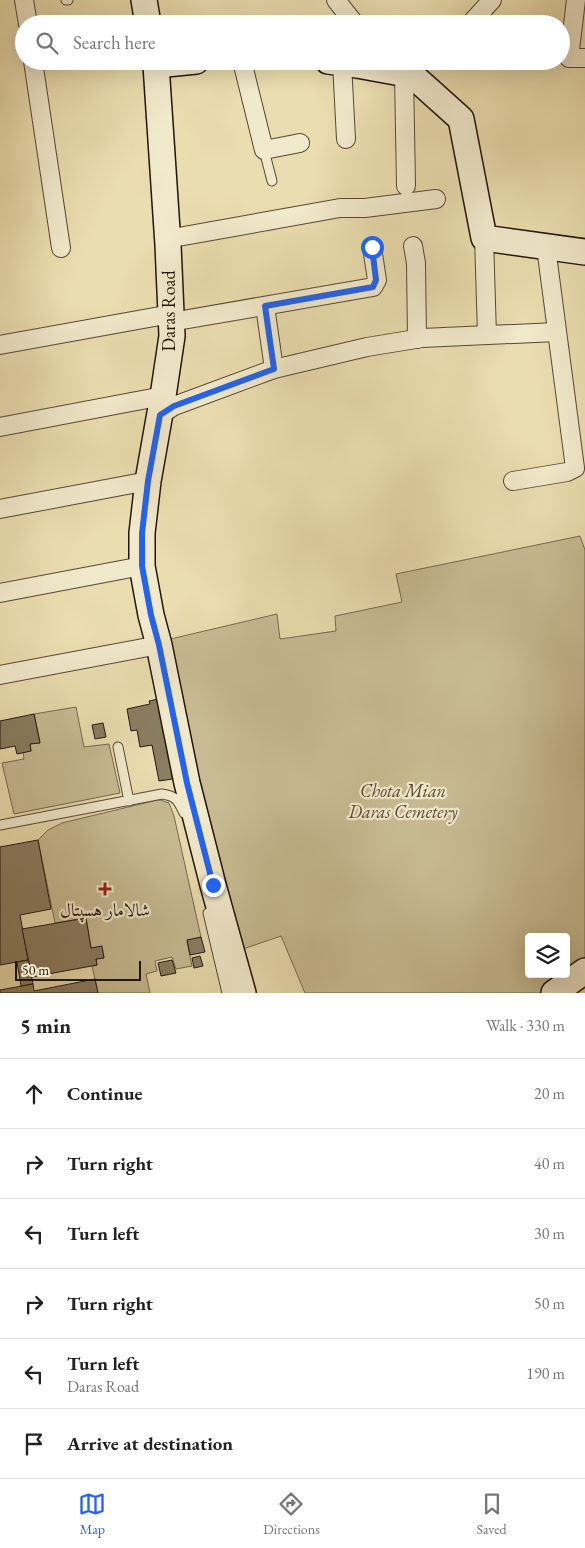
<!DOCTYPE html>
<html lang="en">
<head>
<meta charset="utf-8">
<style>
  body { margin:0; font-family:"EB Garamond",Amiri,serif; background:#f6f6f6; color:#222 }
  .controls { position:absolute; right:15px; bottom:15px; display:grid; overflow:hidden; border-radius:5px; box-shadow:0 5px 20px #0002 }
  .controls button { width:45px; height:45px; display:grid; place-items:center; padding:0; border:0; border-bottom:1px solid #e0e0e0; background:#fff; color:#222; font:25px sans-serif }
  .scale { position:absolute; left:15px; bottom:12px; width:126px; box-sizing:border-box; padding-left:5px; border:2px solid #23160c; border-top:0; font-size:14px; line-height:18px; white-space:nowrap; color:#23160c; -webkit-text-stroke:4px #f1e9cb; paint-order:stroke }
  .stop { position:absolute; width:15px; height:15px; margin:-11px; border:4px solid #2563eb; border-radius:50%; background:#fff }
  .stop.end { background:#2563eb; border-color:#fff; box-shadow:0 1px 5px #0008 }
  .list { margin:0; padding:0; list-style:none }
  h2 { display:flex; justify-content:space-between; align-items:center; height:65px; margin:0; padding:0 20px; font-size:21px }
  h2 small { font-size:16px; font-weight:400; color:#767676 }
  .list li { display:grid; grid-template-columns:32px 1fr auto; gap:15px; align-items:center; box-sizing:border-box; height:70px; padding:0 20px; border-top:1px solid #e0e0e0 }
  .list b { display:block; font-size:19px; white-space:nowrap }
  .list p { margin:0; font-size:16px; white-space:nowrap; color:#767676 }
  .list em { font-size:16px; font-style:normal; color:#767676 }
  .icon { flex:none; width:28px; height:28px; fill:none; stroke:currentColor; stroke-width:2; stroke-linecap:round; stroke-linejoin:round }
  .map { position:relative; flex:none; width:585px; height:993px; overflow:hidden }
  .search { position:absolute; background:#fff; box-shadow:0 5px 20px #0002; left:15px; right:15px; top:15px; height:55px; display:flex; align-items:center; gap:12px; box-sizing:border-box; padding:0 18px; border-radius:28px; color:#767676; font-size:19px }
  .sheet { height:485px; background:#fff }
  nav { display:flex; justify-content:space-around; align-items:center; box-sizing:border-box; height:70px; border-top:1px solid #e0e0e0; background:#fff; font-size:14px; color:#767676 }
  nav a { display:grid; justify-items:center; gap:2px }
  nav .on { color:#2563eb }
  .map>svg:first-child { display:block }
  .green { fill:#c8bb93; stroke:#766850; fill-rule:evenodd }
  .building { fill:#8a7d61; stroke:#23160c }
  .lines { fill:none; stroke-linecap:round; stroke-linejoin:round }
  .lane-casing { stroke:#554835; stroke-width:11 }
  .street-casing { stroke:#554835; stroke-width:20 }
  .secondary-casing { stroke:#23160c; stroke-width:28 }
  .lane { stroke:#f1e9cb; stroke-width:9 }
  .street { stroke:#f1e9cb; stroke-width:18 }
  .secondary { stroke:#f1e9cb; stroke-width:25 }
  .route { stroke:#2563eb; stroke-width:6 }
  .poi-dot { fill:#8f2418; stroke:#f1e9cb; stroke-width:2 }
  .labels { text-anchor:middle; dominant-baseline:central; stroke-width:4.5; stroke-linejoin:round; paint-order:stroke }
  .street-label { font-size:18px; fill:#23160c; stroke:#f1e9cb }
  .park-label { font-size:18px; font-style:italic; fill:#554834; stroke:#f1e9cb }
  .poi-label { font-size:18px; fill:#23160c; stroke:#f1e9cb }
</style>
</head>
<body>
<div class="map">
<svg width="585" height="993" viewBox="0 0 585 993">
  <rect width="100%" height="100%" fill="#eaddaf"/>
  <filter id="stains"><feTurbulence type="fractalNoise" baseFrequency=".004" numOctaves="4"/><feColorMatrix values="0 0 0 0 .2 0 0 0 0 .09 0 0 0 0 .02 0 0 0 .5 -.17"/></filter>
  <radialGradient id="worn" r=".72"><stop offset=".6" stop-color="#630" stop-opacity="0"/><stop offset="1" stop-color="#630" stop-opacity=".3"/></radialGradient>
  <!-- green -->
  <g class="green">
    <path d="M 580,536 L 585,550 L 585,963 L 544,993 L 305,993 L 281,936 L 243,949 L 162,641 L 277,614 L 280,639 L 336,631 L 335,616 L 402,602 L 396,574 ZM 529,937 L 566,937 L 566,974 L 529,974 Z"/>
    <polygon points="76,707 84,747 109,744 120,793 14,814 2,763 24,759 23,752 31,751 30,744 40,742 34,714"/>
    <polygon points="157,800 161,800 169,803 174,816 201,937 187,941 192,966 176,969 172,957 155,961 157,971 146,974 150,993 98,993 92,966 97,965 96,959 104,958 102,947 91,948 86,918 55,923 38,840 48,830 62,823"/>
  </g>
  <!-- building -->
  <g class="building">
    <polygon points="163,698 179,778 159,781 152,745 140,747 137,730 131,731 127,709 150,704 149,701"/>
    <polygon points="34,714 40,743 30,744 31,751 17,754 15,746 0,749 0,721"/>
    <polygon points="103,723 106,737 95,739 92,725"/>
    <polygon points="38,840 51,909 20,915 28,960 0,965 0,847"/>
    <polygon points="86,918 91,948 102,946 104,958 96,959 97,965 32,977 22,929"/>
    <polygon points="201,937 205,952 190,955 187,940"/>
    <polygon points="200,956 203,966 194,968 192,958"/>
    <polygon points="28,960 33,984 21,986 17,962"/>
    <polygon points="172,960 176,973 161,976 158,963"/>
    <polygon points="95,979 98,993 0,993 0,990 33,984 34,991"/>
  </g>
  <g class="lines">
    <!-- lane casing -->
    <g class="lane-casing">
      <g id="lane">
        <polyline points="66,0 68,0"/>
        <polyline points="264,150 272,181"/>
        <polyline points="118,747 129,801"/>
        <path d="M 0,825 L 162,794 C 177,796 178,801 184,813"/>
        <polyline points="208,913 227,993"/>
      </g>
    </g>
    <!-- street casing -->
    <g class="street-casing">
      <g id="street">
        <polyline points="24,0 28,24"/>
        <polyline points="336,0 355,24"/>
        <polyline points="576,0 569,58 585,58"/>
        <polyline points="470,24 492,0"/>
        <polyline points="33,61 61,248"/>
        <polyline points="242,61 264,150 300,143"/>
        <polyline points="342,63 346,139"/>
        <polyline points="404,73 406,186"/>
        <polyline points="484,238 487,335"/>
        <polyline points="167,239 340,208 365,208 436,199"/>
        <polyline points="413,246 416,263 417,339"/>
        <polyline points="265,306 274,369"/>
        <polyline points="171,322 373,287 377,280 372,247"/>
        <polyline points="0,345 171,314"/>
        <polyline points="160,415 174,406 274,369 367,347 422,338 557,332"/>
        <polyline points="0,427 163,396"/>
        <polyline points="513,481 567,472 575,468 546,247"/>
        <polyline points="0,509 148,481"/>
        <polyline points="0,593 142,566"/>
        <polyline points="0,675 159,645"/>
      </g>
    </g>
    <!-- secondary casing -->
    <g class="secondary-casing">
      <g id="secondary">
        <polyline points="144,0 148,24"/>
        <polyline points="155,61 156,65 196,61"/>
        <polyline points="328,61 357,65 412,75 461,119 484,238 585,252"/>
        <polyline points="156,65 168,245 172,336 163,396 148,481 142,533 142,566 151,615 159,645 187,783 213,885 243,993"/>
        <polyline points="554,993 585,971"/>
      </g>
    </g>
    <!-- lane -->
    <use href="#lane" class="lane"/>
    <!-- street -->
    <use href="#street" class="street"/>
    <!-- secondary -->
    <use href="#secondary" class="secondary"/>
  </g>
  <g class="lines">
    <!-- route -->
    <polyline class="route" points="213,885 187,783 159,645 151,615 142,566 142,533 148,481 160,415 174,406 274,369 265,306 373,287 376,280 372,247"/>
  </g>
  <!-- markers -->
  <path class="poi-dot" d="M102.5 881.5h5v5h5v5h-5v5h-5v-5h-5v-5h5z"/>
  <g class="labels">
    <!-- street labels -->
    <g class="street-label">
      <text transform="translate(168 311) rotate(-90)">Daras Road</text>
    </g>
    <!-- park labels -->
    <g class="park-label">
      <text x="403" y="790">Chota Mian<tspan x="403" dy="21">Daras Cemetery</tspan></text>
    </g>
    <!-- poi labels -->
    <g class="poi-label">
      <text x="105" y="909">شالامار ہسپتال</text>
    </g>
  </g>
  <rect width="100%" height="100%" filter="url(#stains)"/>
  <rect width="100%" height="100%" fill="url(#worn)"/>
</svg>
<div class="controls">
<button><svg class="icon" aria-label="layers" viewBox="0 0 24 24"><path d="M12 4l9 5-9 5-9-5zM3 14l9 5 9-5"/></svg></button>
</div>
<div class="scale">50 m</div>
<div class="stop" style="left:372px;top:247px"></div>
<div class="stop end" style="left:213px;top:885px"></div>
<div class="search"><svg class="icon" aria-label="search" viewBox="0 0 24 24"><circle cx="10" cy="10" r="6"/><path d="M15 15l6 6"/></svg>Search here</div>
</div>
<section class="sheet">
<h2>5 min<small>Walk · 330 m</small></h2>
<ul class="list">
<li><svg class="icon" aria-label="ahead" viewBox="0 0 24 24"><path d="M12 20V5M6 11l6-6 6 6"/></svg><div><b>Continue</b></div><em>20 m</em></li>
<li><svg class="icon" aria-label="right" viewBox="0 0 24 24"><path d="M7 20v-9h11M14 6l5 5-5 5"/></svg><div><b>Turn right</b></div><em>40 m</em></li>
<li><svg class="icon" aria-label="left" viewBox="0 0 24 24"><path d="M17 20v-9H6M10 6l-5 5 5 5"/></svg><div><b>Turn left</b></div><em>30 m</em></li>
<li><svg class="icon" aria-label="right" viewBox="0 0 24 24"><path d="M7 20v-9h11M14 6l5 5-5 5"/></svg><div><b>Turn right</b></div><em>50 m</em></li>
<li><svg class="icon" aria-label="left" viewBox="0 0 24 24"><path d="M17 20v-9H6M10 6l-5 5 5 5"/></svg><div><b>Turn left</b><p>Daras Road</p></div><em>190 m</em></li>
<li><svg class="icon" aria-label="arrive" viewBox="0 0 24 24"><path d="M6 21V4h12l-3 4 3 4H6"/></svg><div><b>Arrive at destination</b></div></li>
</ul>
</section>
<nav>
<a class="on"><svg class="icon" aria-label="map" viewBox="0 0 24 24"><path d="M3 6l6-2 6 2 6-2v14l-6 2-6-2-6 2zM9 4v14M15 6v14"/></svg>Map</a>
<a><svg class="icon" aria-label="directions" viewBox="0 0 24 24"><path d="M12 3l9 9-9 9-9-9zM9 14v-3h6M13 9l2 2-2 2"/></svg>Directions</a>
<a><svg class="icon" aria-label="saved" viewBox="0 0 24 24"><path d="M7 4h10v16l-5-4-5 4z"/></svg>Saved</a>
</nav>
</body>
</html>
